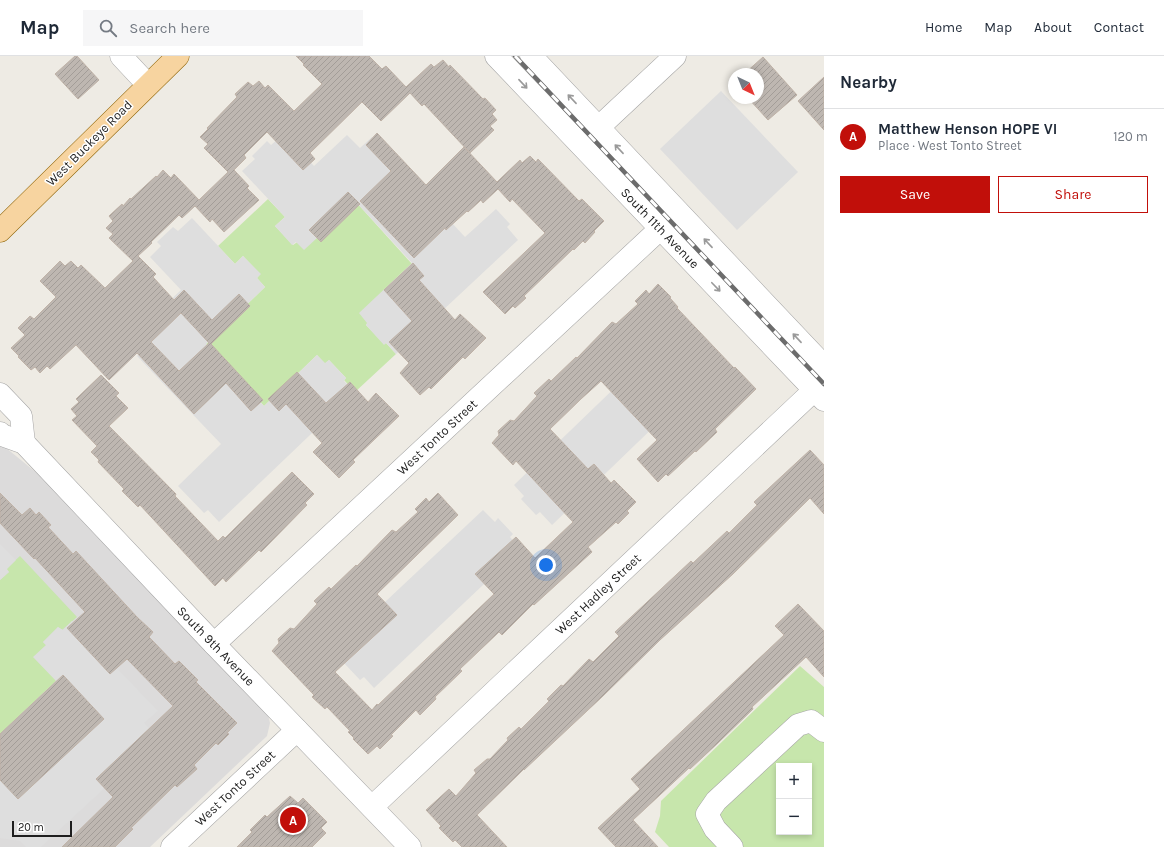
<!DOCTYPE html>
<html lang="en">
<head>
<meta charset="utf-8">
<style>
  body { margin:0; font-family:Karla,sans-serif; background:#f6f6f7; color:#1f2937 }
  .controls { position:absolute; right:12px; bottom:12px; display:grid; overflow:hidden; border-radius:0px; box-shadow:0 2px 6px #0003 }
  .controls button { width:36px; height:36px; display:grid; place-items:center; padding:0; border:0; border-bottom:1px solid #e0e1e3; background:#fff; color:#1f2937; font:20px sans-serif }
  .compass { position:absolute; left:728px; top:12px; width:36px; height:36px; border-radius:50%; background:#fff; box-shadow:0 2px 6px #0003; rotate:137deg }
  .scale { position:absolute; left:12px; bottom:10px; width:60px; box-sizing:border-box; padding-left:4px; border:2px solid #1e1e1e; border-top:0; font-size:11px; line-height:14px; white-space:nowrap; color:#1e1e1e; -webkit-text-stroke:3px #fff; paint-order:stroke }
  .you { position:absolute; left:546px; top:509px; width:14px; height:14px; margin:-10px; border:3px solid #fff; border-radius:50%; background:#1a73e8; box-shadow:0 0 0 6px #1a73e833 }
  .badge { display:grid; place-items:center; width:26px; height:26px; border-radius:50%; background:#c10f0a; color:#fff; font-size:13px; font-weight:700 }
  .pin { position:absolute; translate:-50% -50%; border:2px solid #fff; box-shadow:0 1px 4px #0006 }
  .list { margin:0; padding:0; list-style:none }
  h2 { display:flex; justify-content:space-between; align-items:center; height:52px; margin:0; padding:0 16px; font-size:17px }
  h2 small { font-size:13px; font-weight:400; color:#747a83 }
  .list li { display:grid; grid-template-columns:26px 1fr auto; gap:12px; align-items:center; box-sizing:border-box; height:56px; padding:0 16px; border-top:1px solid #e0e1e3 }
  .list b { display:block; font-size:15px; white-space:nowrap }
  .list p { margin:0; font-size:13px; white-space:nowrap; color:#747a83 }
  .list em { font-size:13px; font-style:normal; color:#747a83 }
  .actions { display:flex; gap:8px; padding:12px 16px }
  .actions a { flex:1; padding:9px 0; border:1px solid #c10f0a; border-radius:0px; text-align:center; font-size:14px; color:#c10f0a }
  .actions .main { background:#c10f0a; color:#fff }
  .icon { flex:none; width:22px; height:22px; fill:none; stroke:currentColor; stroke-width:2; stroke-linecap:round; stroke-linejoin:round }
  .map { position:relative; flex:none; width:824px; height:791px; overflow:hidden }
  header { display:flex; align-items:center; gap:24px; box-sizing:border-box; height:56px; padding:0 20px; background:#fff; border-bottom:1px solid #e0e1e3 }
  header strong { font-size:19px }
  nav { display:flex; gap:22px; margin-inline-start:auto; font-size:14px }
  .search { width:280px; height:36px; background:#f6f6f7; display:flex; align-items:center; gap:10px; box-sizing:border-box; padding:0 14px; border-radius:0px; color:#747a83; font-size:15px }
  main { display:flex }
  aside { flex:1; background:#fff }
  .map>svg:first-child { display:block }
  .residential { fill:#dcdbdb }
  .grass { fill:#c7e6ac; fill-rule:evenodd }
  .parking { fill:#dedede }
  .building { fill:url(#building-hatch); stroke:#bfb2a7; fill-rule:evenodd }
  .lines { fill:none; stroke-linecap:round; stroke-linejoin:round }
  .minor-casing { stroke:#a5a5a5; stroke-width:23 }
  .major-casing { stroke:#906608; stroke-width:23 }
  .minor { stroke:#fff; stroke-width:22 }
  .major { stroke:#f7d4a0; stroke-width:22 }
  .rail-casing { stroke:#6c6c6c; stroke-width:4.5 }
  .rail { stroke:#fff; stroke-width:3; stroke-dasharray:9; stroke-linecap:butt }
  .oneway { stroke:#9a9a9a }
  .labels { text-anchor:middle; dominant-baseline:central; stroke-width:3; stroke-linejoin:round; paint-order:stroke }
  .street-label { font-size:13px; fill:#1e1e1e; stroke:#fff }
</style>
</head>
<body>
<header>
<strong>Map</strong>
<div class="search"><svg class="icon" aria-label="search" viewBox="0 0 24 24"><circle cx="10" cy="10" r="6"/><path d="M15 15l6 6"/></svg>Search here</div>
<nav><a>Home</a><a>Map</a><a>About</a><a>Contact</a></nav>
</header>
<main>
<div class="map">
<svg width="824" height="791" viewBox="0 0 824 791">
  <defs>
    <pattern id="building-hatch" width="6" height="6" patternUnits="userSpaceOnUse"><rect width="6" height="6" fill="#beb7b1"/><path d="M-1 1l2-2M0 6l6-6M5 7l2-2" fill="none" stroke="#a39d98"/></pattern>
  </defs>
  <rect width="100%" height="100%" fill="#eeebe4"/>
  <!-- residential -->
  <polygon class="residential" points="0,387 54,431 268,659 270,667 267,680 150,791 0,791"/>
  <!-- grass -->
  <g class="grass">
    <polygon points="268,143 285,161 275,170 293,189 356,146 412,208 366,269 384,288 386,287 396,298 355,336 344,324 346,322 329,304 325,308 317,299 264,350 206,288 265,231 257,222 260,218 243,200 235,208 218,190"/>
    <polygon points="20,500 77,561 62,574 58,571 43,586 46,589 56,625 0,678 0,524 9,516 6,513"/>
    <path d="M 800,610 L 824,631 L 824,791 L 669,791 L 655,776 L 660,760 L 661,745 ZM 779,710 L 809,710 L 809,776 L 779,776 Z"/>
  </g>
  <!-- parking -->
  <g class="parking">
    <polygon points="721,35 798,116 737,174 660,93"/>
    <polygon points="284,78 314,110 347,79 360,92 372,81 465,181 496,153 510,168 507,171 518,184 396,298 386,287 384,289 366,269 367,267 359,257 412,207 356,146 304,194 296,186 292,189 275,170 285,161 242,115 255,103 252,100 267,85 271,89"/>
    <polygon points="192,162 235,208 243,200 261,218 257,222 265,231 206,288 264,350 317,299 325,307 329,304 346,322 344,325 355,336 219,466 208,454 204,457 178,430 221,388 137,300 150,287 139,274 181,234 150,201 161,190 157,186 173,171 178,175"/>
    <polygon points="655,293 693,333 552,469 540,456 536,459 521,443 524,440 514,429"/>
    <polygon points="483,454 495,466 498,462 513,478 510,481 521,493 374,632 364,621 360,624 344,607 336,592"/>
    <polygon points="0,488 16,504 7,513 9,516 0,524"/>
    <polygon points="72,565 158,655 144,667 159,682 41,791 26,791 20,785 0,782 0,678 56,625 33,601 46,589 43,586 58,571 63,574"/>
  </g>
  <!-- building -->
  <g class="building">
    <polygon points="75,0 77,0 99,24 78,43 55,18"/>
    <path d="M 296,0 L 369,0 L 382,13 L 386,10 L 406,31 L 431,8 L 434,11 L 443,4 L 449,11 L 450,9 L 483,43 L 485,42 L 496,54 L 492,58 L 497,64 L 490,70 L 494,74 L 470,97 L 424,48 L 422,50 L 410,37 L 381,65 L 362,46 L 310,97 L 315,103 L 303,114 L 267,76 L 244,99 L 246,102 L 234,114 L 249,130 L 247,132 L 259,144 L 224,176 L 212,163 L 210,166 L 195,150 L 182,162 L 179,159 L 151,186 L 152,187 L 138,200 L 156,218 L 153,221 L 174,244 L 184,234 L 212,264 L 239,238 L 250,250 L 211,288 L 263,344 L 251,355 L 226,327 L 194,358 L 137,297 L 109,324 L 76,289 L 50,313 L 47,310 L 40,317 L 35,311 L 31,314 L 18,301 L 19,300 L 11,292 L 25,279 L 18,272 L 30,260 L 34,263 L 56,241 L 40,225 L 60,205 L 65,210 L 71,205 L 78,212 L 81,209 L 105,232 L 133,205 L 109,182 L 113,178 L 106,172 L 113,165 L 109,160 L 122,148 L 123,150 L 130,142 L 131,143 L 156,120 L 157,121 L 163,114 L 171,122 L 174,118 L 199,144 L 228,116 L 204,92 L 208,88 L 200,81 L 208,73 L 207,72 L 237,41 L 235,38 L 248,26 L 253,30 L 259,25 L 265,32 L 268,29 L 294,55 L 322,28 L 303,9 L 304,8 ZM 181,257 L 209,287 L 179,315 L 151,286 Z"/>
    <polygon points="763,1 797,39 768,64 748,42 758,42 758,18 744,18"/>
    <polygon points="824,21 824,74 798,45"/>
    <polygon points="377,77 426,129 464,91 497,126 520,104 522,107 530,100 536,106 538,103 579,145 582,143 604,165 594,175 595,176 585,187 583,185 574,194 573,193 524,240 526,242 515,252 513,250 505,258 483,236 545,177 512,143 510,146 498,133 483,147 481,144 468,156 467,155 446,174 445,172 414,202 360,145 391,115 366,89"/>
    <polygon points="348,136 360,148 321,186 309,174"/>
    <polygon points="413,207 424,220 419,224 455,264 460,258 486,282 465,303 463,301 431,333 429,331 420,339 400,317 409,307 389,286 412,265 384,234"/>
    <polygon points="658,228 671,241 670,242 678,251 677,252 734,312 735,311 756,333 715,373 717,376 696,396 695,395 668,420 666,418 658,426 637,403 657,384 601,325 581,343 550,373 588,413 594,408 611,427 614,424 636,446 627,455 629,457 618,468 616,466 588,491 592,496 534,549 533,548 502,579 499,576 460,613 462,615 435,641 436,643 420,659 416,654 391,679 393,680 380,693 377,690 368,698 353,683 354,682 348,676 350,675 327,651 325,653 312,641 314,639 272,595 279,587 278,583 290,572 294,573 317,548 314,545 329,531 331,533 356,509 357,510 392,474 396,476 418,456 415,453 426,442 429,446 438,437 458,459 377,538 397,559 335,616 372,654 377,648 378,649 494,538 475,518 516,481 535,502 573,466 516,405 513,409 492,387 499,379 498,375 510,364 514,365 537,340 534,337 549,323 551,325 576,301 577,302 612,266 616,268 638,248 635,245 646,234 649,238"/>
    <polygon points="297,316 326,347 350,326 368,346 376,337 399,360 353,404 355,406 339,422 313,396 322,387 286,348 279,355 268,343"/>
    <polygon points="101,319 119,337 116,340 128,352 109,370 176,438 175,440 218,485 223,480 225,482 292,416 314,438 305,447 307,449 261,496 259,494 226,526 223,522 215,530 140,449 138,451 122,435 124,433 98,406 99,404 91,396 97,390 72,364 77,360 71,353 79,346 76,343"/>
    <polygon points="810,394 824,409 824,458 810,442 733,518 660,584 603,640 524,714 524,713 477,759 507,791 462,791 455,784 453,786 439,772 441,770 426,754 449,733 456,740 476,717 474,714 487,703 490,703 508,684 507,682 519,671 521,673 549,645 547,643 561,629 563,630 589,603 593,606 619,580 615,576 691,505 693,507 727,475 729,477 757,449 754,446"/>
    <polygon points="0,437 22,459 30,452 36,459 39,456 51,469 48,471 73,498 76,495 137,561 153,576 149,581 175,608 179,605 198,624 196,626 237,667 227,677 229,678 218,689 216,687 194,709 197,713 177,731 175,729 131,772 133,773 115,791 62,791 113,741 96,723 173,650 127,603 110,618 67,572 85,556 35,502 34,503 0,467"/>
    <polygon points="798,548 824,575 824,621 806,601 752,651 753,653 718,687 690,713 689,712 633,764 658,791 616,791 598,772 640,733 631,723 784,579 775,570"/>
    <polygon points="63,619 104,663 18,743 0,724 0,678"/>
    <polygon points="290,740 298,747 303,742 327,766 321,772 326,777 312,791 237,791 252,776 250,774 265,759 267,761"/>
  </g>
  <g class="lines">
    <!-- minor casing -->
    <g class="minor-casing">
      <g id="minor">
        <polyline points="121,0 148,29"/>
        <polyline points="496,0 824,344"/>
        <polyline points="531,0 824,310"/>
        <polyline points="599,71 675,0"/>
        <polyline points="0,338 21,360 24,387"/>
        <polyline points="0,377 2,379 24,387 214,588 410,791"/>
        <polyline points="214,588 660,173"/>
        <polyline points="372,751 824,325"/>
        <polyline points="172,791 297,674"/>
        <polyline points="732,791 715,773 707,758 716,745 798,669 811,665 824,675"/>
      </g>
    </g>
    <!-- major casing -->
    <g class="major-casing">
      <polyline id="major" points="0,175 178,0"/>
    </g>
    <!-- minor -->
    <use href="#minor" class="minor"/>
    <!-- major -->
    <use href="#major" class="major"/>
    <!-- rail casing -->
    <g class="rail-casing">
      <polyline id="rail" points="515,0 824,328"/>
    </g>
    <!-- rail -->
    <use href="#rail" class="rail"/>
  </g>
  <!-- one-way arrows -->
  <defs><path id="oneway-shaft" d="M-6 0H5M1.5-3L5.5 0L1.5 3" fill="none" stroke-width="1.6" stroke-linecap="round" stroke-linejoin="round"/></defs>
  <g class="oneway">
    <use href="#oneway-shaft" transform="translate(523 28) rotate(47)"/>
    <use href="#oneway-shaft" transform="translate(572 43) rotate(-133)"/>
    <use href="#oneway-shaft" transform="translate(619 93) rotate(-133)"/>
    <use href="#oneway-shaft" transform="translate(708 187) rotate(-133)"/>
    <use href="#oneway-shaft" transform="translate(716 231) rotate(46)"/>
    <use href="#oneway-shaft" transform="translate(797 282) rotate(-133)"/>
  </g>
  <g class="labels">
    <!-- street labels -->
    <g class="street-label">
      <text transform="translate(89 87) rotate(-45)">West Buckeye Road</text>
      <text transform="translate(660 172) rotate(46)">South 11th Avenue</text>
      <text transform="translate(437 381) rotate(-43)">West Tonto Street</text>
      <text transform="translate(598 538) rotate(-43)">West Hadley Street</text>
      <text transform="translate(216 590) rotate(46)">South 9th Avenue</text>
      <text transform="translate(235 732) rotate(-43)">West Tonto Street</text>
    </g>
  </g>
</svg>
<div class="controls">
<button>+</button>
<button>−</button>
</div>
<svg class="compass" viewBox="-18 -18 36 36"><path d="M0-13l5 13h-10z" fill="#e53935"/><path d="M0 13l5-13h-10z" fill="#747a83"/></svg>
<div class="scale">20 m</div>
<div class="you"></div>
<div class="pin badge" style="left:293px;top:764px">A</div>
</div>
<aside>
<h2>Nearby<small></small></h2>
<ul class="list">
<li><span class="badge">A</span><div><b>Matthew Henson HOPE VI</b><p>Place · West Tonto Street</p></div><em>120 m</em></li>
</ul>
<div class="actions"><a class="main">Save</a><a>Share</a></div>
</aside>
</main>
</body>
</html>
